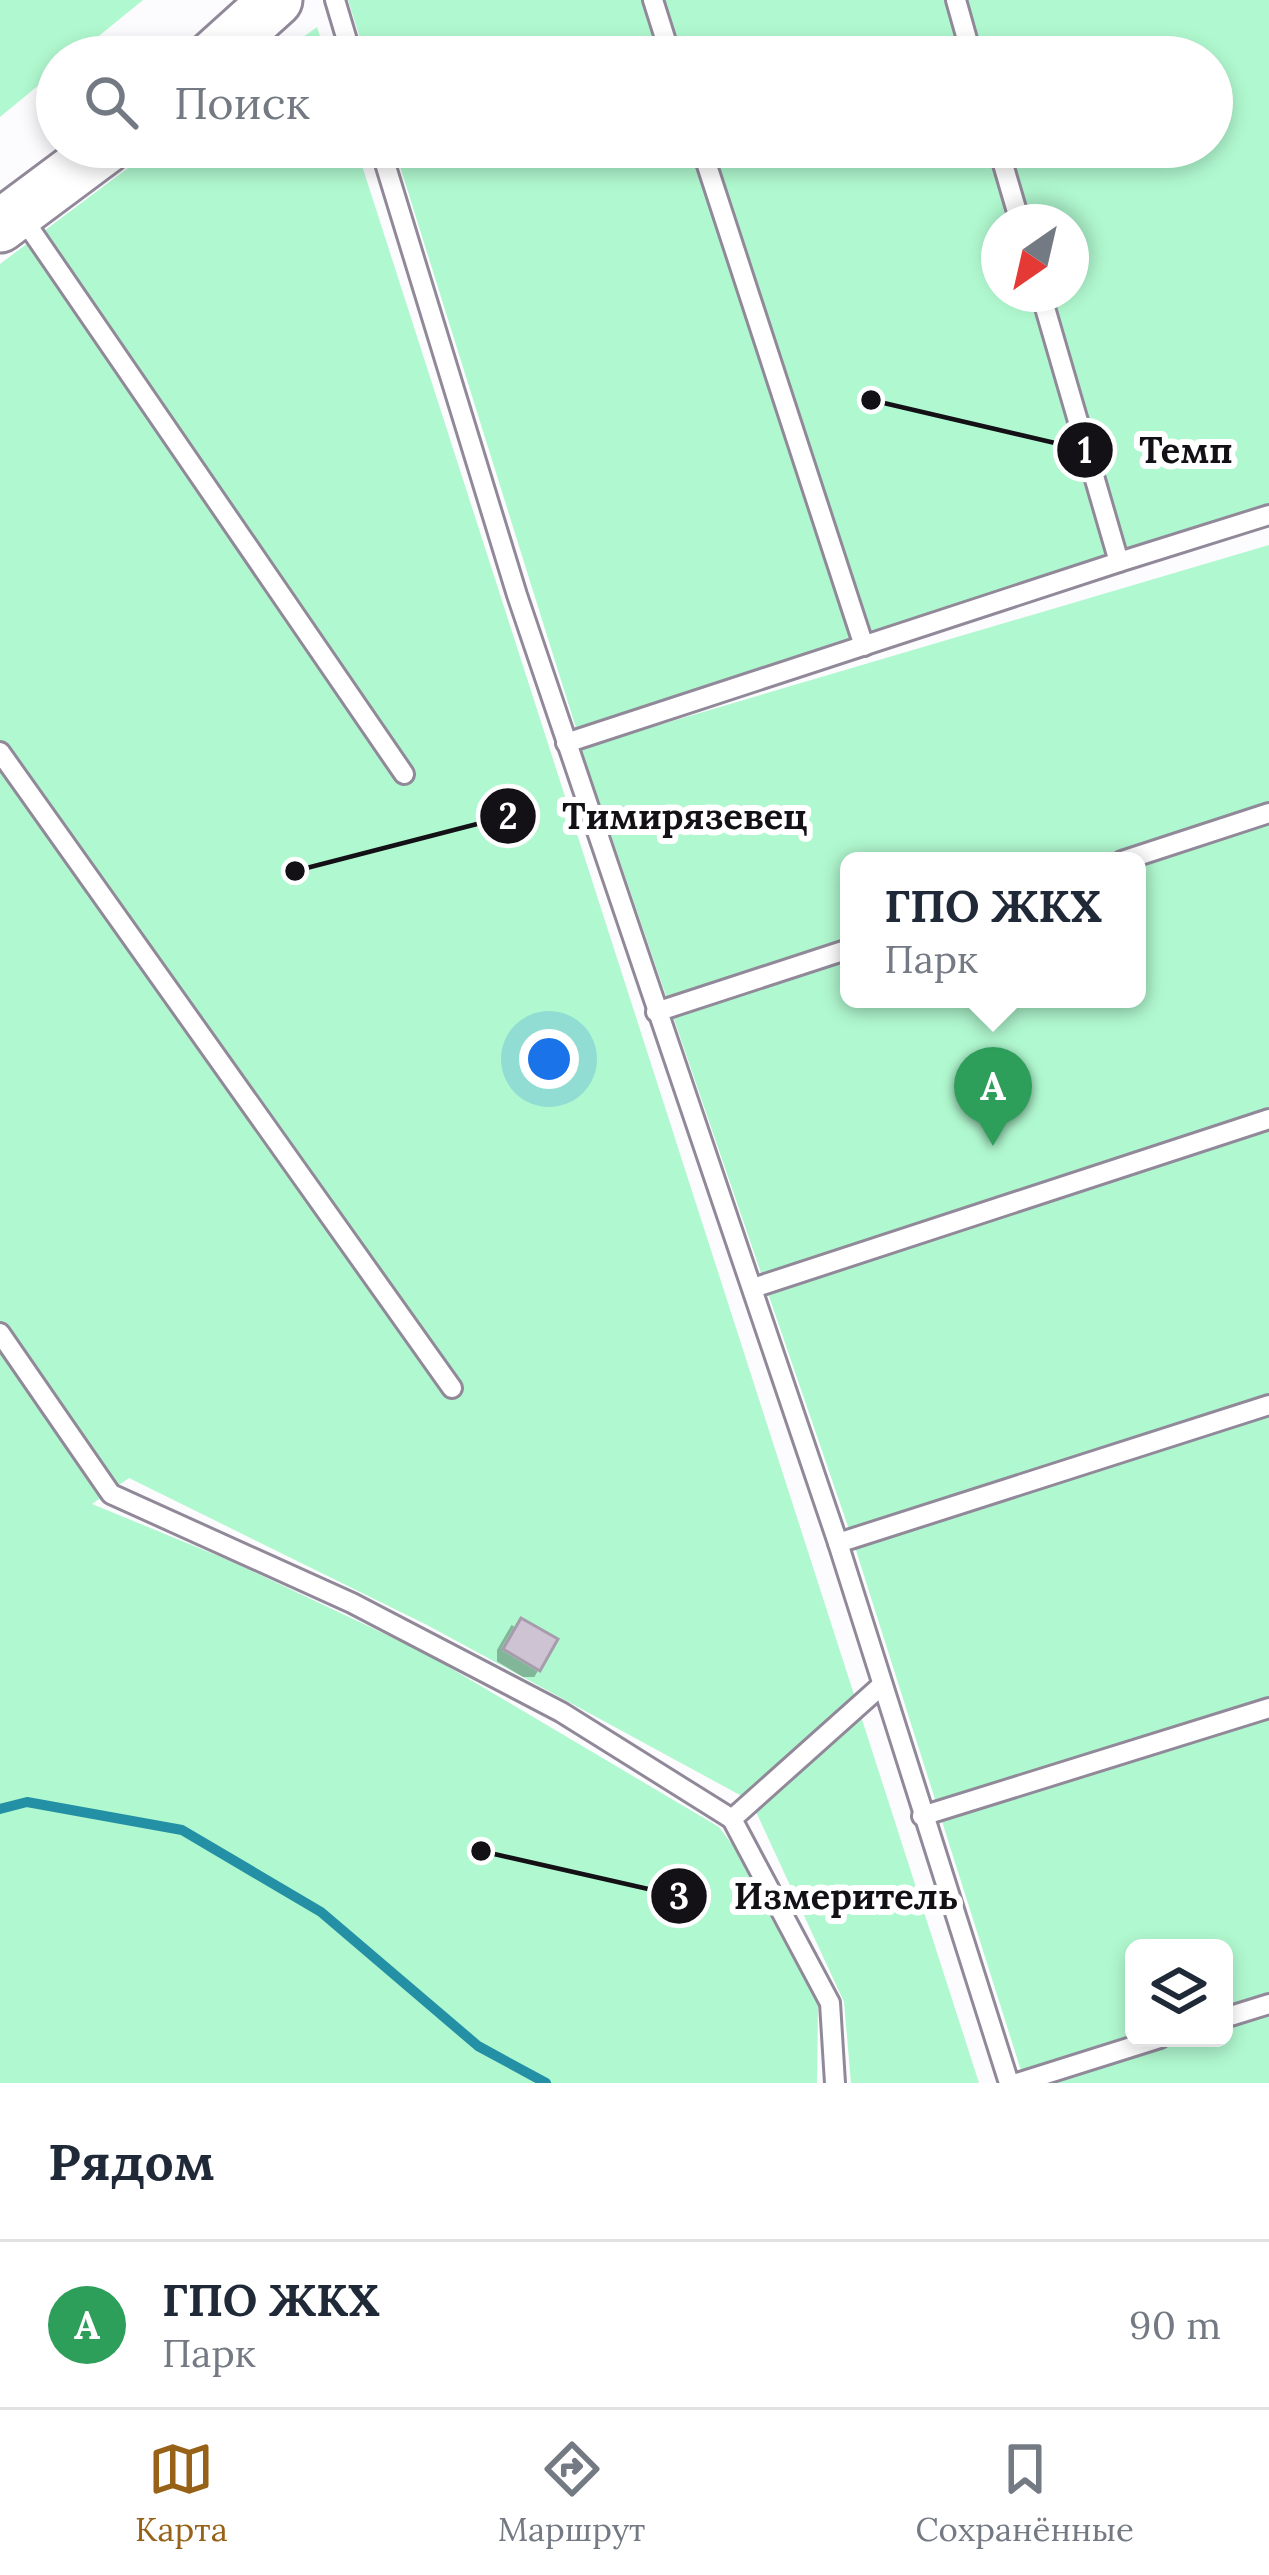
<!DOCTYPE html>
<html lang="ru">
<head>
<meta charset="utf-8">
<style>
  body { margin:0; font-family:Lora,serif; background:#f6f6f7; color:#1f2937 }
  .controls { position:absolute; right:36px; bottom:36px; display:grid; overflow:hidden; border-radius:18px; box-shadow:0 6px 18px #0003 }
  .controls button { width:108px; height:108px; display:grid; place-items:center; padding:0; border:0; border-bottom:3px solid #e0e1e3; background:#fff; color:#1f2937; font:60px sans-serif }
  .compass { position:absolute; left:981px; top:204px; width:108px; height:108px; border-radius:50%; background:#fff; box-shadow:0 6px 18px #0003; rotate:214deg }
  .you { position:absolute; left:549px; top:1059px; width:42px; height:42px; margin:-30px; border:9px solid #fff; border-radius:50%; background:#1a73e8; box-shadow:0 0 0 18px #1a73e833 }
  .badge { display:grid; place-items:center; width:78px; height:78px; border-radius:50%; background:#976218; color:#fff; font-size:39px; font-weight:700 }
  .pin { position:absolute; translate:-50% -99px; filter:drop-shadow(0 3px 6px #0008) }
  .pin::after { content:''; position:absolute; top:63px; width:42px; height:36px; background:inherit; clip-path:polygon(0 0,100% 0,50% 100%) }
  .popup { position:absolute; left:840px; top:852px; width:306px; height:156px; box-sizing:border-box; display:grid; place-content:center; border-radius:18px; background:#fff; filter:drop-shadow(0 3px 9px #0005); font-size:39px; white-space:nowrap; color:#747a83 }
  .popup b { font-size:45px; color:#1f2937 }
  .popup::after { content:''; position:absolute; left:50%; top:100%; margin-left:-24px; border:24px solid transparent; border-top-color:#fff }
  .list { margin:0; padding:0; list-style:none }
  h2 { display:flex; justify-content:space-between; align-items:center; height:156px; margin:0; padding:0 48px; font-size:51px }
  h2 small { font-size:39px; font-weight:400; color:#747a83 }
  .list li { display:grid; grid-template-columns:78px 1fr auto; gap:36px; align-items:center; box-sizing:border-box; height:168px; padding:0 48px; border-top:3px solid #e0e1e3 }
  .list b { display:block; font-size:45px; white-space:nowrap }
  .list p { margin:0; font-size:39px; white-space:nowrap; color:#747a83 }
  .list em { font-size:39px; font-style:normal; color:#747a83 }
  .icon { flex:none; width:66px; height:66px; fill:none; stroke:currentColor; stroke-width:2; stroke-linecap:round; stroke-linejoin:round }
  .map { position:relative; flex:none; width:1269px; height:2083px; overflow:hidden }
  .search { position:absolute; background:#fff; box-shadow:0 6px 18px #0003; left:36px; right:36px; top:36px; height:132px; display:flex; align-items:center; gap:30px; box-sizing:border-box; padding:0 42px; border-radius:66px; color:#747a83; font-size:45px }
  .sheet { height:324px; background:#fff }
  nav { display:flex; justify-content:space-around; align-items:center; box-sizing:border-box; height:168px; border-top:3px solid #e0e1e3; background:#fff; font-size:33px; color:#747a83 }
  nav a { display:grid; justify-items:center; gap:6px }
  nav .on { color:#976218 }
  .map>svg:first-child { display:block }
  .green { fill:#b0f8cf; fill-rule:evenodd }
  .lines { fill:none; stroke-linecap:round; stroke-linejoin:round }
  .stream { stroke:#2490a5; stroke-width:10 }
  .building { fill:#cec3d2; stroke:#a79cab; stroke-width:3; filter:url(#shadow) }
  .service-casing { stroke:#918999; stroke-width:24 }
  .secondary-casing { stroke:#918999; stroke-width:57 }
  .service { stroke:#fff; stroke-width:18 }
  .secondary { stroke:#fff; stroke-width:51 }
  .leader { fill:none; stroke:#131016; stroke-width:4.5 }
  .callout-dot { fill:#131016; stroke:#fff; stroke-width:4.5 }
  .mark-label { font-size:36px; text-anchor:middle; font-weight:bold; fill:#fff }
  .callout-label { font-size:36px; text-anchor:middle; font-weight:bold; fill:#131016; stroke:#fff; stroke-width:12; stroke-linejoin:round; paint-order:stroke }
</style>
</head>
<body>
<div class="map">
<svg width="1269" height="2083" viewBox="0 0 1269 2083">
  <defs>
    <filter id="shadow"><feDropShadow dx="-9" dy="9" stdDeviation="0" flood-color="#0004"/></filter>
  </defs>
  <rect width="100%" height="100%" fill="#fcfbfe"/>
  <!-- green -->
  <g class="green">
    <polygon points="0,0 143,0 73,57 57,57 57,70 0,117"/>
    <path d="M 348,0 L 1269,0 L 1269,507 L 576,728 L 394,147 L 1212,147 L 1212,57 L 366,57 ZM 999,222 L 1071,222 L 1071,294 L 999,294 Z"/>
    <polygon points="317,27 327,57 276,57"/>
    <polygon points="156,147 356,147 979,2083 851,2083 844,2002 751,1801 427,1625 129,1478 92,1504 233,1562 425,1653 719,1827 766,1890 818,2003 817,2083 0,2083 0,264"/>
    <path d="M 1269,545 L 1269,2083 L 1025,2083 L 854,1544 L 581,748 ZM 849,861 L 1137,861 L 1137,999 L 849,999 ZM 1134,1948 L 1224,1948 L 1224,2038 L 1134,2038 Z"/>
  </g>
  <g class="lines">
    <!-- stream -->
    <polyline class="stream" points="0,1809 27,1802 182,1830 321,1912 478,2046 546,2083"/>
  </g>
  <!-- building -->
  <polygon class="building" points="521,1618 558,1639 540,1671 503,1649"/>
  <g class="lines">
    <!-- service casing -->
    <g class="service-casing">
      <g id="service">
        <polyline points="335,0 352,57"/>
        <polyline points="653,0 671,57"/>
        <polyline points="956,0 972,57"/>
        <polyline points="380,147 517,595 838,1543 1009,2083"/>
        <polyline points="701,147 864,646"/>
        <polyline points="998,147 1020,222"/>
        <polyline points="22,217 404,774"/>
        <polyline points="1119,562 1269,515"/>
        <polyline points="566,743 1119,562 1041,294"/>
        <polyline points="0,752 452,1388"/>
        <polyline points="1122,861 1269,813"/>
        <polyline points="656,1012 849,949"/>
        <polyline points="753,1288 1269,1119"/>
        <polyline points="0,1333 111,1494 352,1603 561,1712 732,1819"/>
        <polyline points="838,1543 1269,1405"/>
        <polyline points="922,1816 1269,1708"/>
        <polyline points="1224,2018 1269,2004"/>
        <polyline points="835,2083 830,2003 732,1819 882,1685"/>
        <polyline points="1017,2083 1160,2038"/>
      </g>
    </g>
    <!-- secondary casing -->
    <g class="secondary-casing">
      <g id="secondary">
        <polyline points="213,57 276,0"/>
        <polyline points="0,226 106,147"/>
      </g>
    </g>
    <!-- service -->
    <use href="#service" class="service"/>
    <!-- secondary -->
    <use href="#secondary" class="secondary"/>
  </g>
  <!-- callouts -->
  <path class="leader" d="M871 400L1085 450M295 871L508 816M481 1851L679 1896"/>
  <g class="callout-dot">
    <circle cx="871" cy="400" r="12"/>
    <circle cx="295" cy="871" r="12"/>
    <circle cx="481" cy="1851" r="12"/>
    <circle cx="1085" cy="450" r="30"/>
    <circle cx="508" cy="816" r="30"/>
    <circle cx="679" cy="1896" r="30"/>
  </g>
  <g class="mark-label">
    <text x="1085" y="463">1</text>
    <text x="508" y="829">2</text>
    <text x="679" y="1909">3</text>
  </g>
  <g class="callout-label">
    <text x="1186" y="463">Темп</text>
    <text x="685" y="829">Тимирязевец</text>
    <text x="846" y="1909">Измеритель</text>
  </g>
</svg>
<div class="controls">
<button><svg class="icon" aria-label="layers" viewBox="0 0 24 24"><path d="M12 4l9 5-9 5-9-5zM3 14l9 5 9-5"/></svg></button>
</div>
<svg class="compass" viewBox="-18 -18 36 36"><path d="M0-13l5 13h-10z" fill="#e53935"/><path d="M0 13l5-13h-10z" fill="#747a83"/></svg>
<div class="you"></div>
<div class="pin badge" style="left:993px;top:1146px;background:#2e9e5b">A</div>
<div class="popup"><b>ГПО ЖКХ</b>Парк</div>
<div class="search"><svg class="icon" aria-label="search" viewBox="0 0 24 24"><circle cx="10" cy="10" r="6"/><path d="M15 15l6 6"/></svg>Поиск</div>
</div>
<section class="sheet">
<h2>Рядом<small></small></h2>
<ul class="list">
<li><span class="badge" style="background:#2e9e5b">A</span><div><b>ГПО ЖКХ</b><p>Парк</p></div><em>90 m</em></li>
</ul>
</section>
<nav>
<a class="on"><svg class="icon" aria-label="map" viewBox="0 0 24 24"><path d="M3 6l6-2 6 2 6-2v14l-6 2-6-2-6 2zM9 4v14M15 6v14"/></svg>Карта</a>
<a><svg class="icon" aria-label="directions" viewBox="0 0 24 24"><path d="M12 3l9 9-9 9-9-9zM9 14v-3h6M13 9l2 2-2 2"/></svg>Маршрут</a>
<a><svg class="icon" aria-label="saved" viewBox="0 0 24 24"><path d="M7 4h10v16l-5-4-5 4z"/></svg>Сохранённые</a>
</nav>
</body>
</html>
